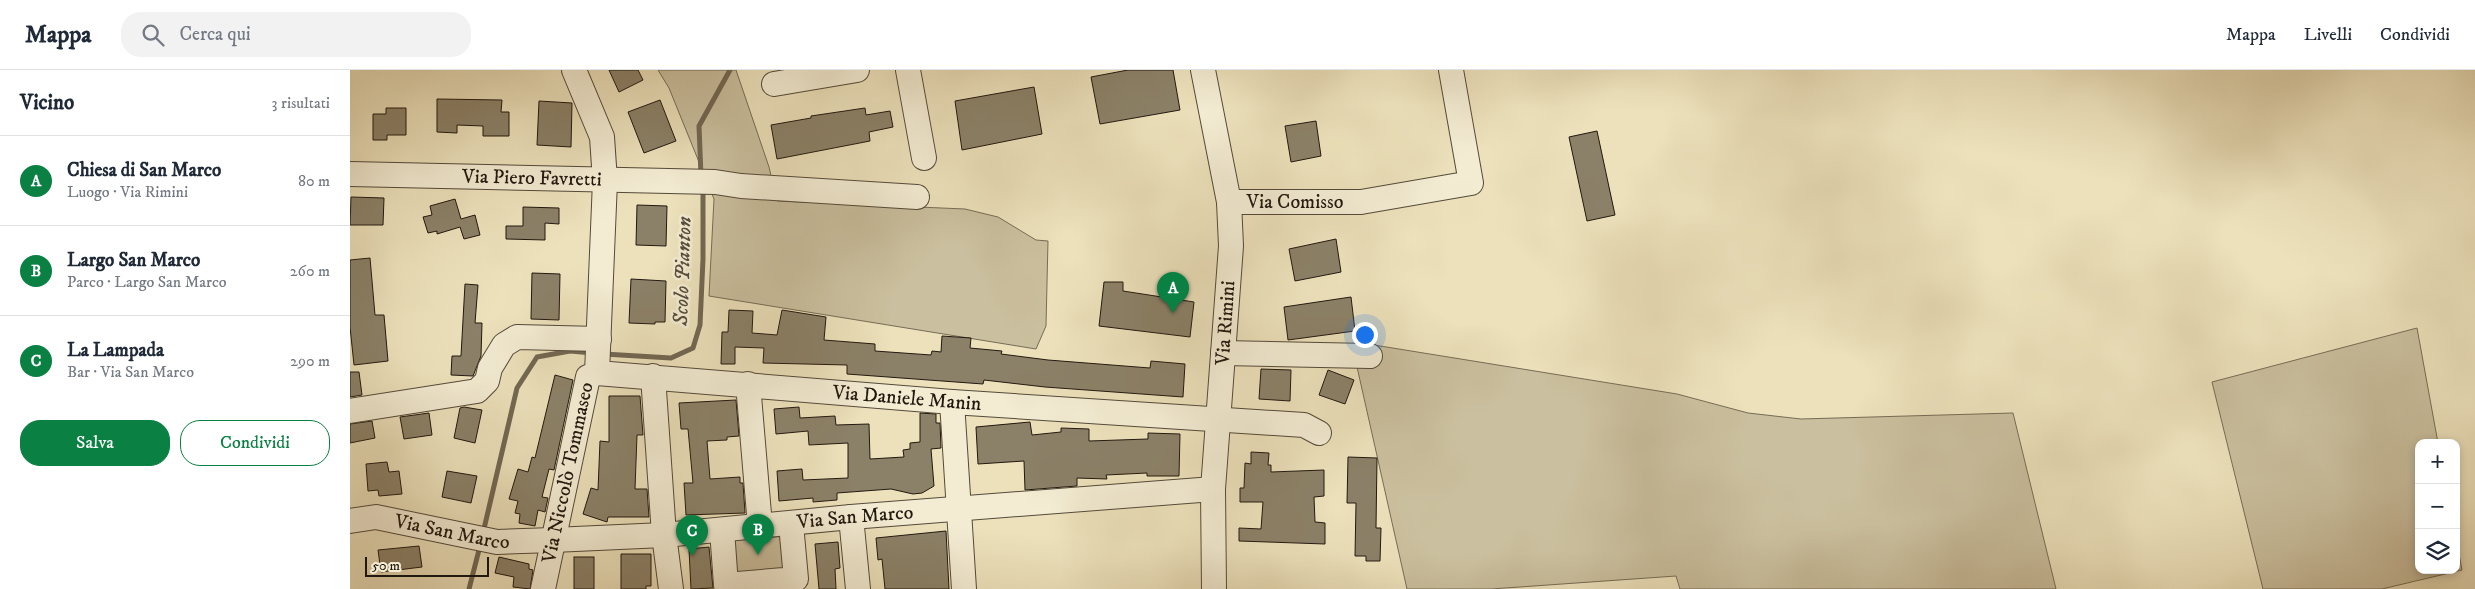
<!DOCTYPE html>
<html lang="it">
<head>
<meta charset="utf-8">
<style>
  body { margin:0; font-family:"IM FELL DW Pica",serif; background:#f2f2f3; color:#1f2937 }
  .controls { position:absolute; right:15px; bottom:15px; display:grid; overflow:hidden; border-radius:10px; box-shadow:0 2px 8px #0003 }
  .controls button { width:45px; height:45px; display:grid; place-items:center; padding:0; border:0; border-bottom:1px solid #e0e1e3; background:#fff; color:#1f2937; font:25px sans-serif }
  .scale { position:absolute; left:15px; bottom:12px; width:124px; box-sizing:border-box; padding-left:5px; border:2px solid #22180f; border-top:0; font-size:14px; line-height:18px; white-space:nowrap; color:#22180f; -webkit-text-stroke:4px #f3ecd3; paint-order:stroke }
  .you { position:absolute; left:1014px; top:264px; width:18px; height:18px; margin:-12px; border:4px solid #fff; border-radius:50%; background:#1a73e8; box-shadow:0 0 0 8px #1a73e833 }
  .badge { display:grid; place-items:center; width:32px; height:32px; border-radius:50%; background:#0b8043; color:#fff; font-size:16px; font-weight:700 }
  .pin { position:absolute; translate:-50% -41px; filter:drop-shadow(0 1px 2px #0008) }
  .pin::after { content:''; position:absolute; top:26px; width:18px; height:15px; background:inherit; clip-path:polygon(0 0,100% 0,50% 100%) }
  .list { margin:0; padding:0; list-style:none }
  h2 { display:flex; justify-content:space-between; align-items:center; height:65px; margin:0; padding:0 20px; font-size:21px }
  h2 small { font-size:16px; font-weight:400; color:#747a83 }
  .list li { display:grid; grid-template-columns:32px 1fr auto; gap:15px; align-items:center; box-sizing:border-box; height:90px; padding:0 20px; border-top:1px solid #e0e1e3 }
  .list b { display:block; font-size:19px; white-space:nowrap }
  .list p { margin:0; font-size:16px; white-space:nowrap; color:#747a83 }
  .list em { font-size:16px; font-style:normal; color:#747a83 }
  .actions { display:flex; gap:10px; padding:15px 20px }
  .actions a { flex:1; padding:11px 0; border:1px solid #0b8043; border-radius:20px; text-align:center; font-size:18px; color:#0b8043 }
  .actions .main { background:#0b8043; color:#fff }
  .icon { flex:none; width:28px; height:28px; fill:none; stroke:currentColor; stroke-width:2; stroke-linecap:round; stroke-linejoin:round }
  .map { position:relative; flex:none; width:2125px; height:519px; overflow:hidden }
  header { display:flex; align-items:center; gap:30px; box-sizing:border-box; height:70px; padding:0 25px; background:#fff; border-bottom:1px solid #e0e1e3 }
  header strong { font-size:24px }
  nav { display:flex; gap:28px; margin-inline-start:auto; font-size:18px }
  .search { width:350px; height:45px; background:#f2f2f3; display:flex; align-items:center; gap:12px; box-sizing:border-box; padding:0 18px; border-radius:20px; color:#747a83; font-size:19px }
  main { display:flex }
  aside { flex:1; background:#fff }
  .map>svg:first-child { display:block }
  .green { fill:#cabf9e; stroke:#766c56 }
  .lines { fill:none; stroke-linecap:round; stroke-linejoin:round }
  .stream { stroke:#726853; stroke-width:5 }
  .building { fill:#8b8168; stroke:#22180f }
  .minor-casing { stroke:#544a3a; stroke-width:26 }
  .minor { stroke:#f3ecd3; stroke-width:24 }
  .labels { text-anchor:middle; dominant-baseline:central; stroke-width:5; stroke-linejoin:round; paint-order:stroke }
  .street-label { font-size:20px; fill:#22180f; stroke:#f3ecd3 }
  .water-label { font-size:21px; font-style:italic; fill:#574d3d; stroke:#f3ecd3 }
</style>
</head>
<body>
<header>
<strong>Mappa</strong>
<div class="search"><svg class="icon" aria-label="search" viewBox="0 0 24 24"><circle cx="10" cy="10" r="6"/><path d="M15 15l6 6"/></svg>Cerca qui</div>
<nav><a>Mappa</a><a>Livelli</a><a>Condividi</a></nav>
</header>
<main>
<aside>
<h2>Vicino<small>3 risultati</small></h2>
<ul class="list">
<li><span class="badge">A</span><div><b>Chiesa di San Marco</b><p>Luogo · Via Rimini</p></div><em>80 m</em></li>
<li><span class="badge">B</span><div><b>Largo San Marco</b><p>Parco · Largo San Marco</p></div><em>260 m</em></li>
<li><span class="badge">C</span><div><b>La Lampada</b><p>Bar · Via San Marco</p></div><em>290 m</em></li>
</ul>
<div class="actions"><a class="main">Salva</a><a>Condividi</a></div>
</aside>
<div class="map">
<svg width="2125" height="519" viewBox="0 0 2125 519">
  <rect width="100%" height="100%" fill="#ece1bb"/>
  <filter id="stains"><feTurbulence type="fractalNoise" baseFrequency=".004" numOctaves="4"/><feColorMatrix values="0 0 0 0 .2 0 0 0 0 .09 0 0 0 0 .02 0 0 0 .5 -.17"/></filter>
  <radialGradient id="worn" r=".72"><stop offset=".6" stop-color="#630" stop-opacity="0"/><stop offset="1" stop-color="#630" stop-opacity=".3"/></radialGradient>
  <!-- green -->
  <g class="green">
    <polygon points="308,0 386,0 419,97 427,131 615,139 648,147 686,170 698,171 696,256 686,279 359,226 364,129 319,18"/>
    <polygon points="2067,258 2088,373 2069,373 2069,500 2106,500 2106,469 2112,500 2032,519 1913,519 1862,312"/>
    <polygon points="1024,275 1327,324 1398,343 1451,349 1663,343 1706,519 1330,519 1326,506 1141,519 1057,519 1005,288"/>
    <polygon points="435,460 439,504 381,510 377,466"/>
  </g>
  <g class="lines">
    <!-- stream -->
    <g class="stream">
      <polyline points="351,106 349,56 380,0"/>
      <polyline points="254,284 321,288 343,278 350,255 353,189 353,119"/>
      <polyline points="133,463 167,318 187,287 220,281 243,283"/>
      <polyline points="119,519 130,476"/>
    </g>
  </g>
  <!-- building -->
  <g class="building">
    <polygon points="259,0 288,0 293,10 269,22"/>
    <polygon points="778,0 823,0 830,40 750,54 741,7"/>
    <polygon points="684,17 692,64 612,80 605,31"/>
    <polygon points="87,29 152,30 151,42 159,42 159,66 133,66 133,56 107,55 107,63 87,62"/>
    <polygon points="310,30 326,71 294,83 278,42"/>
    <polygon points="189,31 222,33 221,77 187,75"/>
    <polygon points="36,38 56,38 56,65 37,65 37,70 23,70 23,44 36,44"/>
    <polygon points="515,38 516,45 540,41 543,57 519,62 520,71 427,89 421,55 461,48 461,46"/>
    <polygon points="966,51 971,86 941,92 935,56"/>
    <polygon points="1247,61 1265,145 1237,151 1219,67"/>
    <polygon points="1,127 34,128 33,155 0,155"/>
    <polygon points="105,129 111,149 125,145 130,165 114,169 110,157 87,164 87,161 78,163 73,147 82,145 80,136"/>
    <polygon points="287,135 317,136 316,176 286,175"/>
    <polygon points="173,137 209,138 209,154 195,153 195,170 156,169 156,156 173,156"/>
    <polygon points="986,169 991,202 945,211 939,179"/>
    <polygon points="20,188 25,245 34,245 38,291 4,295 0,257 0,190"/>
    <polygon points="182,203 210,204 209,250 181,249"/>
    <polygon points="281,209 316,211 315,252 305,252 305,254 279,253"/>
    <polygon points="754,212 773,212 773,221 844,232 840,267 749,256"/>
    <polygon points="115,214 128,215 125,253 132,253 131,286 123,306 101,305 102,286 111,286"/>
    <polygon points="1001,227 1005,261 938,270 934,237"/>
    <polygon points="379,240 403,241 402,263 427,265 432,240 476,247 474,270 525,274 525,281 581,285 582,281 591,282 592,266 621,268 620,278 652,281 651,284 698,290 800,298 801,291 835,294 833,327 695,317 634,310 633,314 497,304 497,295 413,293 414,278 385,277 385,294 371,294 372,262 378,262"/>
    <polygon points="911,299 941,300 940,331 909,329"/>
    <polygon points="978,300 1004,310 995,334 969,325"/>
    <polygon points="0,302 9,302 12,325 0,327"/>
    <polygon points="205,305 223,310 204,400 199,399 192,427 198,428 195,442 188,440 185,456 169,453 170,444 165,443 168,431 159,429 168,399 178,402 182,387 185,388"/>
    <polygon points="259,326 290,326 293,365 287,365 285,419 297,419 299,447 258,447 257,452 233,444 241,418 248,420 250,371 259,372"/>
    <polygon points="386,330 389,366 377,367 377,370 357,371 360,409 390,407 390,413 393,413 395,443 336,445 334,413 343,413 338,359 331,359 329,333"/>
    <polygon points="114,337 132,340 125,373 104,368 110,338"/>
    <polygon points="449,337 450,348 485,346 486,355 519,354 520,389 554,387 553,380 560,379 560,373 570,372 570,343 586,344 586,353 590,353 591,378 581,379 584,416 572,423 563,424 541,419 487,423 487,430 463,432 463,428 429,431 427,401 452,399 453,410 498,408 498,373 459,375 458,361 426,364 424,339"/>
    <polygon points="79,343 82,365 54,369 50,347"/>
    <polygon points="22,351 25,368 0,373 0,354"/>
    <polygon points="680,352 682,365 711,362 711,358 739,359 739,371 798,369 798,363 830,364 829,406 797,406 797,403 756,405 757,409 727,408 727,416 675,420 674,391 628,394 626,357"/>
    <polygon points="901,382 919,383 918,395 921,395 921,402 974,400 974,426 964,427 965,452 975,453 975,474 889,471 889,458 911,459 913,432 890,432 890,418 894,418 895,393 901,394"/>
    <polygon points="998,387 1027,388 1026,458 1031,458 1030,491 1016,491 1016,486 1005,486 1006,433 997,433"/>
    <polygon points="37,392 39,402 49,401 52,424 29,426 28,420 18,421 16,394"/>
    <polygon points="97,401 127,406 121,433 92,427"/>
    <polygon points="596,461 599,519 535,519 532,489 528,490 526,468"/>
    <polygon points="488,472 490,498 485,499 486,519 469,519 465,474"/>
    <polygon points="69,476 72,497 31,502 28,480"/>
    <polygon points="359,477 363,518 341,519 339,479"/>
    <polygon points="271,484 301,484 301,516 296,516 296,519 271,519"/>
    <polygon points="149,487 179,494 179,499 183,500 180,519 163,517 164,507 145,503"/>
    <rect x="224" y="487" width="20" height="32"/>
  </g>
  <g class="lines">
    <!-- minor casing -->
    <g class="minor-casing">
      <g id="minor">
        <polyline points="558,0 574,88"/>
        <polyline points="853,0 879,132 881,176 863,419 864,519"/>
        <polyline points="424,14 507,0"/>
        <path id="s1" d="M 0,104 L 365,112 L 391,116 L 567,127"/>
        <path id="s2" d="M 879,132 L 1011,132 L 1121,113 L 1101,0"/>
        <polyline points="873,283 1020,286"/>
        <path id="s3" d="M 247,303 L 602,332 L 954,355 L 969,363"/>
        <polyline points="303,306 314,465 321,519"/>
        <polyline points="398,314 410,456"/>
        <polyline points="602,332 614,519"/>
        <polyline points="0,341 127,321 137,311 140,298 154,275 167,267 249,269"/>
        <polyline points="501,447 508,519"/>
        <path id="s4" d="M 0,451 L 26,447 L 147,472 L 203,470 L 314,465 L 501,447 L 863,419"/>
        <polyline points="372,460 376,515 446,509 441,454"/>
        <path id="s5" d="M 193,519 L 238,307 L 247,303 L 255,111 L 252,67 L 224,0"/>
      </g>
    </g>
    <!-- minor -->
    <use href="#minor" class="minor"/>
  </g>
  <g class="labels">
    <!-- street labels -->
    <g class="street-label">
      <text stroke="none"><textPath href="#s1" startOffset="182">Via Piero Favretti</textPath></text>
      <text stroke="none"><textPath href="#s2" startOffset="66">Via Comisso</textPath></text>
      <text transform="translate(876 253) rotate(-86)">Via Rimini</text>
      <text stroke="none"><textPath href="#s3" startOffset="311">Via Daniele Manin</textPath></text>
      <text stroke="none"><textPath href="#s5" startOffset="119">Via Niccolò Tommaseo</textPath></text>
      <text stroke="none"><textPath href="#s4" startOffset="509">Via San Marco</textPath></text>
      <text stroke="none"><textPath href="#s4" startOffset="104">Via San Marco</textPath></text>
    </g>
    <!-- water labels -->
    <g class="water-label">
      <text transform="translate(333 201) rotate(-88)">Scolo Pianton</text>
    </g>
  </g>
  <rect width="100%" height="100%" filter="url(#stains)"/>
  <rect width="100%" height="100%" fill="url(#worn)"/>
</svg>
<div class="controls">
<button>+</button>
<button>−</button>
<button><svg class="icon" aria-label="layers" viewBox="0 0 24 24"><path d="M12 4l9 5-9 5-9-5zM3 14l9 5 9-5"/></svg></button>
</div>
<div class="scale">50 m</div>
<div class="you"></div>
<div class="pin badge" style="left:823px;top:243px">A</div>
<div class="pin badge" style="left:408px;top:485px">B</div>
<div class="pin badge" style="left:342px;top:486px">C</div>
</div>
</main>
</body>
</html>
